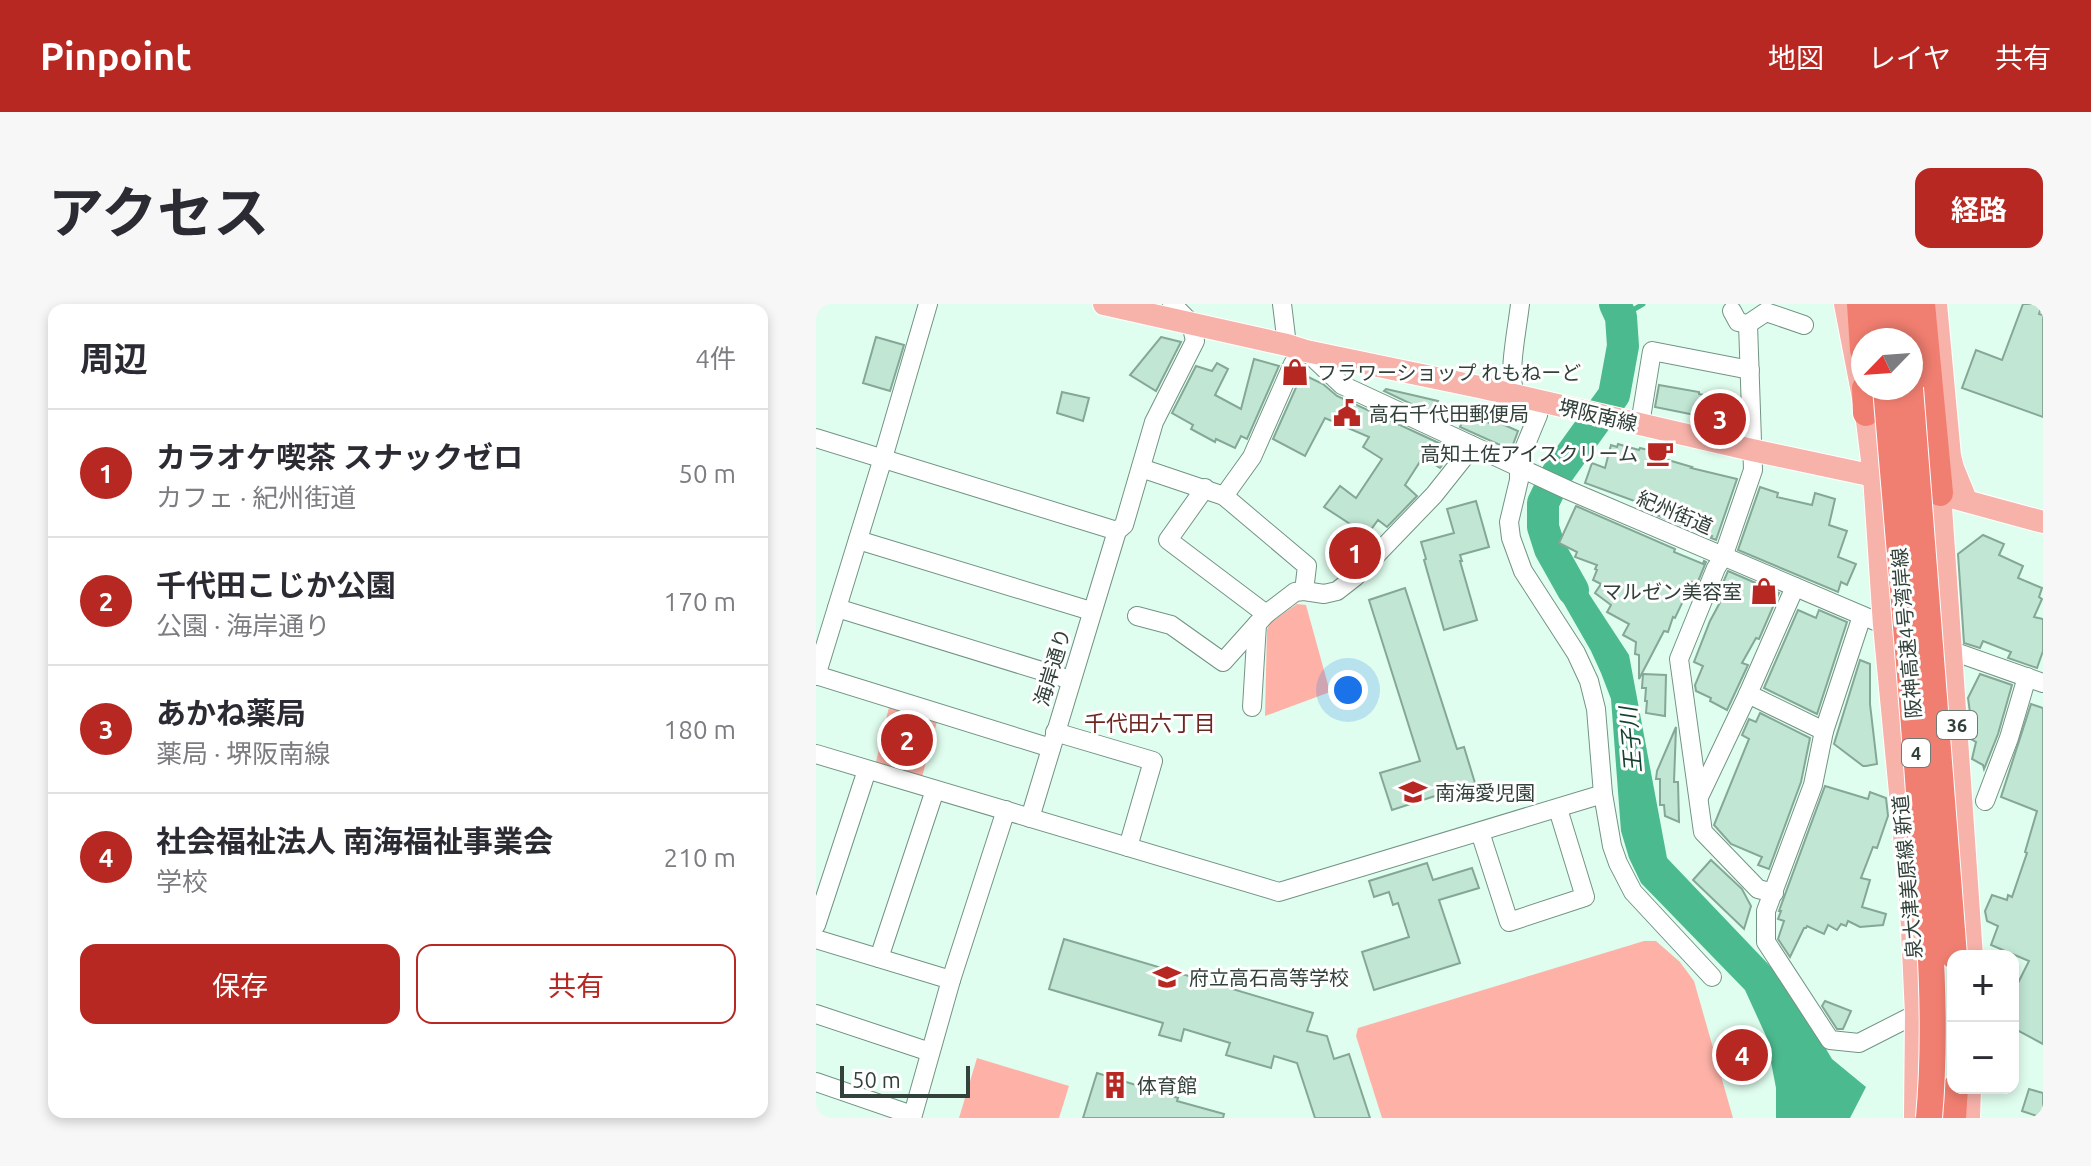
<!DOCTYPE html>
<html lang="ja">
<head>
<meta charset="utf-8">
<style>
  body { margin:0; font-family:Ubuntu,"Noto Sans JP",sans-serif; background:#f7f7f7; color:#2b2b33 }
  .controls { position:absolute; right:24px; bottom:24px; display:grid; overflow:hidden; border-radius:16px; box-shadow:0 4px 12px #0003 }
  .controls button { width:72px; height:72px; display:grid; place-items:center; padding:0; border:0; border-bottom:2px solid #e1e1e2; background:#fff; color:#2b2b33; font:40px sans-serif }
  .compass { position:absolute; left:1035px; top:24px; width:72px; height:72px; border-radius:50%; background:#fff; box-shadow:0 4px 12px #0003; rotate:245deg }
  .scale { position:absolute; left:24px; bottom:20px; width:130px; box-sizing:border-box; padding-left:8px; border:4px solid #32413a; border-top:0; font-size:22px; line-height:28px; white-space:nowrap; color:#32413a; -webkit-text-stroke:6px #fff; paint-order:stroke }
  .you { position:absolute; left:532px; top:386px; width:28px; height:28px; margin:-20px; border:6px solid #fff; border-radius:50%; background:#1a73e8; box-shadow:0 0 0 12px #1a73e833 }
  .badge { display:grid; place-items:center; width:52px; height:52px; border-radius:50%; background:#b62821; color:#fff; font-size:26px; font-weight:700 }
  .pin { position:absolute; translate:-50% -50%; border:4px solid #fff; box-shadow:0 2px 8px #0006 }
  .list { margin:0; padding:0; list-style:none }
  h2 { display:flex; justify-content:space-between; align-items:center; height:104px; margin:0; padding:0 32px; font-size:34px }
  h2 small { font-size:26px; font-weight:400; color:#7c7c81 }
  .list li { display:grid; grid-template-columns:52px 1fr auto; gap:24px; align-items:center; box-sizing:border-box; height:128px; padding:0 32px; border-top:2px solid #e1e1e2 }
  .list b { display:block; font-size:30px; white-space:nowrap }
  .list p { margin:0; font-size:26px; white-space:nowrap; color:#7c7c81 }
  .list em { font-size:26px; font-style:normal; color:#7c7c81 }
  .actions { display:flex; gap:16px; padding:24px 32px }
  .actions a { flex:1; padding:18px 0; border:2px solid #b62821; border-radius:16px; text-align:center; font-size:28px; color:#b62821 }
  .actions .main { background:#b62821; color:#fff }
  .map { position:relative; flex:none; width:1227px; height:814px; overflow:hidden; border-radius:16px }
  header { display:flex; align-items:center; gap:48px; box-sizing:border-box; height:112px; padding:0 40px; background:#b62821; color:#fff }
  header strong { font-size:38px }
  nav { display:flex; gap:44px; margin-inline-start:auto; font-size:28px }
  .intro { display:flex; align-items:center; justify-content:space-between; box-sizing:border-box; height:192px; padding:0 48px }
  h1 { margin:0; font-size:56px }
  .button { padding:20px 36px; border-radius:16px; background:#b62821; color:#fff; font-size:28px; font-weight:700 }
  main { display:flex; gap:48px; padding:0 48px }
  aside { flex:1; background:#fff; border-radius:16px; box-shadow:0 4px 12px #0003 }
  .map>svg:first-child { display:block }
  .green { fill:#feb2a7 }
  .water { fill:#4cba8f }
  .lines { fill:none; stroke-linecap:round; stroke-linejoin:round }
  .stream { stroke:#4cba8f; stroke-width:5 }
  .river { stroke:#4cba8f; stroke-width:32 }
  .building { fill:#c1e6d4; stroke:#84a796; stroke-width:2 }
  .minor-casing { stroke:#729484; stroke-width:20 }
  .major-casing { stroke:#fff; stroke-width:24 }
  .highway-casing { stroke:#fff; stroke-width:28 }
  .minor { stroke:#fff; stroke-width:18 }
  .major { stroke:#f7b2aa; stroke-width:22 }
  .highway { stroke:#f17f71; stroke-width:26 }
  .highway-bridge-casing { stroke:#fff; stroke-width:28; stroke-linecap:butt }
  .highway-bridge { stroke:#f17f71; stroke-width:26 }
  .labels { text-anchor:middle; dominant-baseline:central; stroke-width:6; stroke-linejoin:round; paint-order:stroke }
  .shield { fill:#fff; stroke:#707a75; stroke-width:2 }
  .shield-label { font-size:18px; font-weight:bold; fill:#32413a }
  .poi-label { font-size:20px; fill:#32413a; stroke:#fff; text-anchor:start }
  .street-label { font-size:20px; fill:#32413a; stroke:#fff }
  .neighbourhood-label { font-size:22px; fill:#6c2720; stroke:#fff }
  .water-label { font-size:22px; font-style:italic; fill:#134230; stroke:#fff }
</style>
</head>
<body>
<header>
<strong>Pinpoint</strong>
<nav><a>地図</a><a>レイヤ</a><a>共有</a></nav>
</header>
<div class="intro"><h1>アクセス</h1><a class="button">経路</a></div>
<main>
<aside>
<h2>周辺<small>4件</small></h2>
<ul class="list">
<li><span class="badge">1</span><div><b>カラオケ喫茶 スナックゼロ</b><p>カフェ · 紀州街道</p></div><em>50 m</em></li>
<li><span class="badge">2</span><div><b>千代田こじか公園</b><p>公園 · 海岸通り</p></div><em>170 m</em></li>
<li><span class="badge">3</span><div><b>あかね薬局</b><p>薬局 · 堺阪南線</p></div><em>180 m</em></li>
<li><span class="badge">4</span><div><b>社会福祉法人 南海福祉事業会</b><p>学校</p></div><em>210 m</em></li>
</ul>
<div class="actions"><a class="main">保存</a><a>共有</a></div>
</aside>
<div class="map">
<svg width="1227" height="814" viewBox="0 0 1227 814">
  <rect width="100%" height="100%" fill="#e0feef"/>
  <!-- green -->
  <g class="green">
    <polygon points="481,300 490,301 514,388 449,412 451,326 454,319"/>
    <polygon points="74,399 122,414 106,473 60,458"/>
    <polygon points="828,637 840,637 864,658 878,677 917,814 566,814 540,732 542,724"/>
    <polygon points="161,754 253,782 243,814 143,814"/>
  </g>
  <!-- water -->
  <polygon class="water" points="741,241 813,351 851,554 955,663 975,686 1016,755 1050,783 1034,814 960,814 960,784 950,732 929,686 825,579 813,554 805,527 795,395 785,369 775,347 728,265"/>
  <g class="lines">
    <!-- stream -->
    <polyline class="stream" points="805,13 827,0"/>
    <!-- river -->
    <polyline class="river" points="757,286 734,245 727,223 727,199 741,170 798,91 807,42 805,13 799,0"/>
  </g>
  <!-- building -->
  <g class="building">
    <polygon points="1207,0 1226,0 1223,10 1227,11 1227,113 1146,84 1160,46 1186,56"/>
    <polygon points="60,33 88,41 74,87 47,79"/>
    <polygon points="345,33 365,38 340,87 314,71"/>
    <polygon points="438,55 463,62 431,135 425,132 419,144 400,135 399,138 375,125 377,121 356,109 380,62 396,67 401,59 412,65 399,91 425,105"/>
    <polygon points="486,70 507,80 521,92 638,146 624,164 607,153 589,181 601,192 571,223 562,216 551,231 508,203 524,182 540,194 566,155 547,143 553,133 509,114 489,152 457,135"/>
    <polygon points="843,81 883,88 883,90 908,95 904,116 839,103"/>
    <polygon points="570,85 592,90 622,97 616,110 568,87"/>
    <polygon points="246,88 273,94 267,117 241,109"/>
    <polygon points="651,107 673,119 675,115 702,127 695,146 644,123"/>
    <polygon points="802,140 823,146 824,144 836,147 835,151 876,163 875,164 921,175 900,236 895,234 896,232 870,223 821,203 824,199 769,179 776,159 789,164 795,141 801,143"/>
    <polygon points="944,183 962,189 961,193 996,201 999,189 1019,195 1013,221 1031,227 1022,253 1040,260 1031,281 1025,278 1022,288 922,246"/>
    <polygon points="660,197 673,243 644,251 646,257 644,257 661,316 628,326 608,256 610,255 605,238 638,229 631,205"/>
    <polygon points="760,202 859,245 858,248 887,260 888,257 890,258 881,280 876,278 859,314 857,313 852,328 848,327 823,375 823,351 819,350 820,338 807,331 813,320 791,308 795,301 779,289 785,280 777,276 781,266 779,265 781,261 759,253 761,248 743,239"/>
    <polygon points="1167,231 1188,240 1183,251 1207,262 1202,274 1226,284 1223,293 1226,295 1218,313 1227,315 1227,347 1221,364 1192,354 1195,348 1167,337 1164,344 1148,339 1142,250"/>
    <polygon points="912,267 963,289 943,335 940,334 926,359 932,361 911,406 894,397 895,394 880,387 879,381 887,362 878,358 894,317 908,291 903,288"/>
    <polygon points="589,284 641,445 648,443 659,479 576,506 564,469 604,457 553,296"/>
    <polygon points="982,306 1000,314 1003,306 1031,318 1001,410 948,384"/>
    <polygon points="1044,356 1054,360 1054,400 1061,460 1050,462 1047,462 1018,440"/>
    <polygon points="827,370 850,371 849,412 830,409 831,397 829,397 830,384 826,384"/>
    <polygon points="1164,370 1196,381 1182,430 1168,465 1167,461 1156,455 1160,438 1155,435 1157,430 1152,394"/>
    <polygon points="1215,400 1227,404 1227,740 1197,724 1197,689 1213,657 1175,641 1182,622 1171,617 1169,607 1176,591 1191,596 1192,591 1196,593 1211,549 1209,548 1221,507 1185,493"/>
    <polygon points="944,409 994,434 985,478 953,565 942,561 946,553 915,540 898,521 933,435 926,431 933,415 940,418"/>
    <polygon points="860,423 858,478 862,478 863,518 849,512 848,501 844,501 844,475 840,475 841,467"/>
    <polygon points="1009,482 1052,495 1054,488 1070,494 1072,512 1061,544 1057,543 1045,574 1054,576 1046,603 1070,610 1067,621 1044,623 1032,617 1030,622 1025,620 1021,626 1012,621 1008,630 991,622 990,624 988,624 974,653 962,635 968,617 962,615 965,607 963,607"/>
    <polygon points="895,556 926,585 935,602 928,625 877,576"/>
    <polygon points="611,559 617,576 656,564 663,584 623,596 644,659 558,686 546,648 593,633 582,599 577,601 573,588 558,593 553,577"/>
    <polygon points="248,635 497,709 491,727 511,732 518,755 533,750 554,814 499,814 481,759 458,752 455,764 410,751 414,739 368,725 365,737 343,731 347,719 233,685"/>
    <polygon points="1009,697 1035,707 1027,725 1021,725 1006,702"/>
    <polygon points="281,769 362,794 361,797 408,810 407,814 267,814"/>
    <polygon points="1213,785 1227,789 1227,814 1206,807"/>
  </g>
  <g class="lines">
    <!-- minor casing -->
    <g class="minor-casing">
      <g id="minor">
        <polyline points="466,0 471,41"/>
        <path d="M 704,0 C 702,21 691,71 699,89 C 703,97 715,104 722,111 L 703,157 L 703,176 L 693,218 L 695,234 L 707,267 L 760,349 L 773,377 L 780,405 L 787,490 L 796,542 L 802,559 L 817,588 L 896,673"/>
        <polyline points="916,7 922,18 932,20 950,8 988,21"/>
        <polyline points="932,20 937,166 907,253 900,264 863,355 887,528 942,585 958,589"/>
        <polyline points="490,47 526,81 752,186 1078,325"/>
        <polyline points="824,120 836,47 934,66"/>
        <polyline points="0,134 301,227"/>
        <polyline points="325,164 408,192 491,262 488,287"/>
        <polyline points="389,184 352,236 450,310"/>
        <polyline points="408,192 436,153 477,60"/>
        <polyline points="42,236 275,307"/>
        <polyline points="21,304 255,376"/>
        <polyline points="321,312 355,321 407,358 450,310 479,288 488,287 508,290 521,287 539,273 618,191 653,147 655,141"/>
        <polyline points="1046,312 1008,427 997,481 950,607 950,638 1014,736 1043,739 1100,710"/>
        <polyline points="1125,343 1227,379"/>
        <polyline points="0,371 235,444"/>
        <polyline points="0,372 67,154 112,0"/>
        <polyline points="932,390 1008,427"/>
        <polyline points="436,403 441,320"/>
        <polyline points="239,428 337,457 312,543"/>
        <polyline points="0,450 463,588 787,490"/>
        <polyline points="883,493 932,390 979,283"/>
        <polyline points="1169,497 1193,434 1211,373"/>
        <polyline points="214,514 301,227 308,221 338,118 379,37 375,19 356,0"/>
        <polyline points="664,528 693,618 769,593 742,505"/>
        <polyline points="0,621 51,466"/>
        <polyline points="0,635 135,676"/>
        <polyline points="63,654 119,486"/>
        <polyline points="0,710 114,748"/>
        <polyline points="0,778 96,811"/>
        <polyline points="96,814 135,676 190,506"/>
      </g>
    </g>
    <!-- major casing -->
    <g class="major-casing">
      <g id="major">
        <polyline points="288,0 471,41 490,47 668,84 936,146 1058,172 1227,218"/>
        <polyline points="1029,0 1050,109 1058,172 1068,321 1095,604 1100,710 1099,814"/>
        <polyline points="1120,0 1134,152 1137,164 1150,196"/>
        <polyline points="1124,189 1156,652"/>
        <polyline points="1153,814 1154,784"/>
      </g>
    </g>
    <!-- highway casing -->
    <g class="highway-casing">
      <g id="highway">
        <polyline points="1044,0 1047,46"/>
        <polyline points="1063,0 1066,36"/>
        <polyline points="1087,0 1091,36"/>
        <polyline points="1106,0 1124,189"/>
        <polyline points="1049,84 1050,109"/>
        <polyline points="1137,814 1139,784"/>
      </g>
    </g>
    <!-- minor -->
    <use href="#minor" class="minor"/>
    <!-- major -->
    <use href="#major" class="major"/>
    <!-- highway -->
    <use href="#highway" class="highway"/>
    <!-- highway-bridge casing -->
    <g class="highway-bridge-casing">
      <g id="highway-bridge">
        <path d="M 1070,84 C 1082,228 1095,372 1105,516 C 1113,614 1122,715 1113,814"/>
        <polyline points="1094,84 1138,652"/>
      </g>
    </g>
    <!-- highway-bridge -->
    <use href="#highway-bridge" class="highway-bridge"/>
  </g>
  <!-- icons -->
  <defs>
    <g id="shop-bare" transform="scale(2.16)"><path d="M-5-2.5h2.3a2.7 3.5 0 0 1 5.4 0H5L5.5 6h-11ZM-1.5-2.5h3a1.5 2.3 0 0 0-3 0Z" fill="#b62821" stroke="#fff" stroke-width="2.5" paint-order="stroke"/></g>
    <g id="civic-bare" transform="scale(2.16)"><path d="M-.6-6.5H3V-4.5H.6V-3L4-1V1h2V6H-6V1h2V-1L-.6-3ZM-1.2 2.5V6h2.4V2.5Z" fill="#b62821" stroke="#fff" stroke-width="2.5" paint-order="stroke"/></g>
    <g id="cafe-bare" transform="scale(2.16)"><path d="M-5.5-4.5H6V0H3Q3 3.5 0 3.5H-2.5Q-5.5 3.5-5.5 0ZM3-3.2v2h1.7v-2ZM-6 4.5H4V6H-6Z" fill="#b62821" stroke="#fff" stroke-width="2.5" paint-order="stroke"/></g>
    <g id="school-bare" transform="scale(2.16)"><path d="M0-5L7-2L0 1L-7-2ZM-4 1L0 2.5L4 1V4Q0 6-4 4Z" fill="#b62821" stroke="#fff" stroke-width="2.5" paint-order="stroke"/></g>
    <g id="building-bare" transform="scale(2.16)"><path d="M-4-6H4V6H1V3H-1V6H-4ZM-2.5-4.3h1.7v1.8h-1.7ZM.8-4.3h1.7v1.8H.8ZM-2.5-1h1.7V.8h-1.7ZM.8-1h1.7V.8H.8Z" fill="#b62821" stroke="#fff" stroke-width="2.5" paint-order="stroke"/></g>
  </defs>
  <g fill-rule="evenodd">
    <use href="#shop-bare" x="479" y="68"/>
    <use href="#civic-bare" x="531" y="109"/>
    <use href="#cafe-bare" x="844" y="149"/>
    <use href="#shop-bare" x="948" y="287"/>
    <use href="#school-bare" x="597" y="488"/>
    <use href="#school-bare" x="351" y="673"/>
    <use href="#building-bare" x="299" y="781"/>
  </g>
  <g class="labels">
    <!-- shield labels -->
    <g class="shield">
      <rect x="1121" y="407" width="40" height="28" rx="6"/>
      <rect x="1086" y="435" width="28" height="28" rx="6"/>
    </g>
    <g class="shield-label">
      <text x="1141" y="421">36</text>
      <text x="1100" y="449">4</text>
    </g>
    <!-- poi labels -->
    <g class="poi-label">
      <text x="501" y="68">フラワーショップ れもねーど</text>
      <text x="553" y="109">高石千代田郵便局</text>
      <text x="822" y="149" text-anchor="end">高知土佐アイスクリーム</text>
      <text x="926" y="287" text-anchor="end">マルゼン美容室</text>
      <text x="619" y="488">南海愛児園</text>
      <text x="373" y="673">府立高石高等学校</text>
      <text x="321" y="781">体育館</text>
    </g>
    <!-- street labels -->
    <g class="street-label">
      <text transform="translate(782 111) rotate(13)">堺阪南線</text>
      <text transform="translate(859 208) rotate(23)">紀州街道</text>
      <text transform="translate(1090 329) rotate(-95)">阪神高速4号湾岸線</text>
      <text transform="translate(236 363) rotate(-73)">海岸通り</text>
      <text transform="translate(1091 573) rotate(-95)">泉大津美原線 新道</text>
    </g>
    <!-- neighbourhood labels -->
    <g class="neighbourhood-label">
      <text x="334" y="418">千代田六丁目</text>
    </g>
    <!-- water labels -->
    <g class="water-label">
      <text transform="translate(814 436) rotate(-95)">王子川</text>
    </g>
  </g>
</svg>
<div class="controls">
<button>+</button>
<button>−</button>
</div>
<svg class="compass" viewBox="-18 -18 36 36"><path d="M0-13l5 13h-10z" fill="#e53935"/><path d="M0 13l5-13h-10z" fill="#7c7c81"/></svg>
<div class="scale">50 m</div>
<div class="you"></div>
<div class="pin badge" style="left:539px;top:249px">1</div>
<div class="pin badge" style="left:91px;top:436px">2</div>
<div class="pin badge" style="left:904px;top:115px">3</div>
<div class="pin badge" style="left:926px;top:751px">4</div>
</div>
</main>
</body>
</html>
